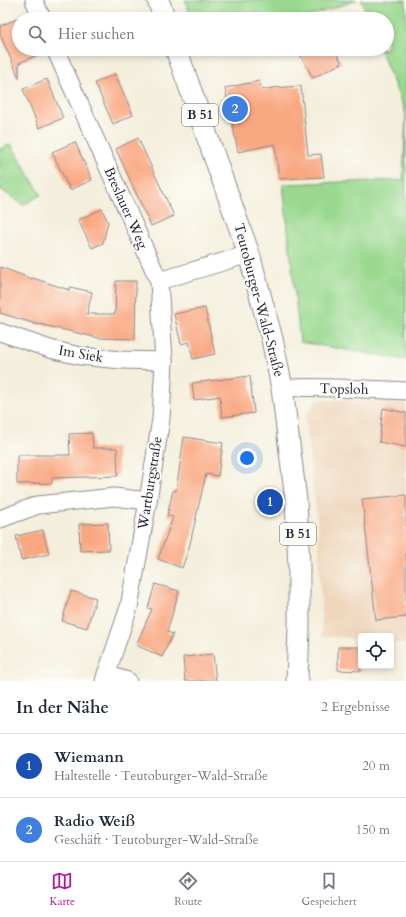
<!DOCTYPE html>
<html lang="de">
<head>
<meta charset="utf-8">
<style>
  body { margin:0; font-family:Cardo,serif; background:#f2f2f3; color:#1f2937 }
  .controls { position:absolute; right:12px; bottom:12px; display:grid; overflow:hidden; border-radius:4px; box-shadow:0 2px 6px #0003 }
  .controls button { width:36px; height:36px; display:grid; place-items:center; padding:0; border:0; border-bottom:1px solid #e0e1e3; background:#fff; color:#1f2937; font:20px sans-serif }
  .you { position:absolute; left:247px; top:458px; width:14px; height:14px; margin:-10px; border:3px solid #fff; border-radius:50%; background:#1a73e8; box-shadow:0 0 0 6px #1a73e833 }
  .badge { display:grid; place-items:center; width:26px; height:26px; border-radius:50%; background:#b5179e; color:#fff; font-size:13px; font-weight:700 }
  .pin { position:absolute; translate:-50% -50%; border:2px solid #fff; box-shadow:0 1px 4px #0006 }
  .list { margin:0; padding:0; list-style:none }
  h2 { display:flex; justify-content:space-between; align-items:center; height:52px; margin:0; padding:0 16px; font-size:17px }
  h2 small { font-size:13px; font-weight:400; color:#747a83 }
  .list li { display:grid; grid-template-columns:26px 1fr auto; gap:12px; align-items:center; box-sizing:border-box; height:64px; padding:0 16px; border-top:1px solid #e0e1e3 }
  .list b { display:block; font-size:15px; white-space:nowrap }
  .list p { margin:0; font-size:13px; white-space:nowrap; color:#747a83 }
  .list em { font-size:13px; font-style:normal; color:#747a83 }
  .icon { flex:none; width:22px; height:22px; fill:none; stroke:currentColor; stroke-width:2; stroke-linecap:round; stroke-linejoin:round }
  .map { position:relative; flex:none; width:406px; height:681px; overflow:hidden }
  .search { position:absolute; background:#fff; box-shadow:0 2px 6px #0003; left:12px; right:12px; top:12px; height:44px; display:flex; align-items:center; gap:10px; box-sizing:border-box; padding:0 14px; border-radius:22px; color:#747a83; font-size:15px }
  .sheet { height:180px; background:#fff }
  nav { display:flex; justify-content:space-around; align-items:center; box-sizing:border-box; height:56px; border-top:1px solid #e0e1e3; background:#fff; font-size:11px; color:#747a83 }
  nav a { display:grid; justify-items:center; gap:2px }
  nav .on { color:#b5179e }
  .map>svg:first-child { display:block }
  .built { fill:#efd6bc }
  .green { fill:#99d88e; stroke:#5e7d64 }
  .building { fill:#f9a781 }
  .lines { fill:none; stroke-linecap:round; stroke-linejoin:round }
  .minor-casing { stroke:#8b888c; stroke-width:19 }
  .major-casing { stroke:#8b888c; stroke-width:23 }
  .minor { stroke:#fff; stroke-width:17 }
  .major { stroke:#fff; stroke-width:21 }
  .labels { text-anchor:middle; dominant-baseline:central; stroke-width:4; stroke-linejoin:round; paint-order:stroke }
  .shield { fill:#fdfcf7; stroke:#646373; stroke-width:1 }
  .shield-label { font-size:13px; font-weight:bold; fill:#22223b }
  .street-label { font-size:14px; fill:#22223b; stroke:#fdfcf7 }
</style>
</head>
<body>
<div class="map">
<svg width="406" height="681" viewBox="0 0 406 681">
  <rect width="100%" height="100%" fill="#fdfcf7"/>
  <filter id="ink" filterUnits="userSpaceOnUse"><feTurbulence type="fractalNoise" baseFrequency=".025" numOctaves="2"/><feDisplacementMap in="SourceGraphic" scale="8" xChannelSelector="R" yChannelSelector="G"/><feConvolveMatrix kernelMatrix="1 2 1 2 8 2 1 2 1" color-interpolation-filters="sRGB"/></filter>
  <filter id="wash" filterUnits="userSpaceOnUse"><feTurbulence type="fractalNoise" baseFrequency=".012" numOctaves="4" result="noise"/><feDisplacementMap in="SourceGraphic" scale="16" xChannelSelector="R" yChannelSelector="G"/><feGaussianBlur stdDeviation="0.9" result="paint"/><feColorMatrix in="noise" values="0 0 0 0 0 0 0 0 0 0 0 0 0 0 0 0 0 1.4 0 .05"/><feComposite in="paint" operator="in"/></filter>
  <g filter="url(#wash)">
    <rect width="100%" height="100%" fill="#f4efdc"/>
    <!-- built -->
    <polygon class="built" points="383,399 406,403 406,644 391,642 391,636 361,636 361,639 322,636 318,529 305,416 317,400"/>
    <!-- green -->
    <g class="green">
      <polygon points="185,0 357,0 301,19 192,19"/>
      <polygon points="361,0 406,0 406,360 300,342 283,184 403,180 406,114 380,49 387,49 387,19 369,19"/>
      <polygon points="11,144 41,195 23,205 0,189 0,149"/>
    </g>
    <g id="blocks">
      <!-- building -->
      <g class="building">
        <polygon points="19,18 19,49 45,49 46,51 19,63 19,78 0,34 0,26"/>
        <polygon points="297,49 334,49 342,63 313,78"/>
        <polygon points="115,74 133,115 113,124 95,83"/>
        <polygon points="47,79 63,118 39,128 23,89"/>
        <polygon points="259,81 262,90 272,88 301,86 308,155 321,154 324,177 279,179 275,144 238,152 225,88"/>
        <polygon points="138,138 174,216 151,226 116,149"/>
        <polygon points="75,142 92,180 70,190 52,152"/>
        <polygon points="102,209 108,222 103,243 92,248 78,220"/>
        <polygon points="0,267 32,279 33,278 69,290 70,287 92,292 87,314 115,314 116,281 136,281 135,339 99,338 39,324 39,325 0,313"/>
        <polygon points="205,308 215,354 193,359 189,342 181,344 174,314"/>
        <polygon points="250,376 254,413 222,417 220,396 194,400 192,383"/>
        <polygon points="383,408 406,413 406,447 379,442"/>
        <polygon points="92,433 93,448 117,448 118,476 52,478 52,483 17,484 17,455 70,455 69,434"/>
        <polygon points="184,437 223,443 218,476 206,474 189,548 182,568 158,559 173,517 167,516 173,490 176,491"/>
        <polygon points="406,495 406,617 376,620 362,499"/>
        <polygon points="108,523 109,550 80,551 79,524"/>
        <polygon points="43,530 49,554 21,560 16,536"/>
        <polygon points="155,584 179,591 167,632 173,634 162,657 136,645 152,609 148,608"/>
        <polygon points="71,591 96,598 87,628 62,621"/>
        <polygon points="338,647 361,647 361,671 338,670"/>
        <polygon points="213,654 216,681 185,681 183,657"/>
      </g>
    </g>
  </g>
  <g filter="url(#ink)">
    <use href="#blocks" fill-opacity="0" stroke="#8b888c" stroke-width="1"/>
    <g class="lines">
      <!-- minor casing -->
      <g class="minor-casing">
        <g id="minor">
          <polyline points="34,0 42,19"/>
          <polyline points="55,49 159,281 249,254"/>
          <polyline points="0,332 50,349 80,356 121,360 164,361"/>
          <path d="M 282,388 C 323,386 365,389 406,391"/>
          <polyline points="0,519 38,505 114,497 148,501"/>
          <polyline points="106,674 128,681"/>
          <polyline points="104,681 129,607 148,501 161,419 164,361 159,281"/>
        </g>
      </g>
      <!-- major casing -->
      <g class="major-casing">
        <g id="major">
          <polyline points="158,0 165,19"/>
          <polyline points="176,49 249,254 272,339 282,388 296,500 299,567 299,628 297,681"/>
        </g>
      </g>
      <!-- minor -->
      <use href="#minor" class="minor"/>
      <!-- major -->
      <use href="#major" class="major"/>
    </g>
  </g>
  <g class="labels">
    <!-- shield labels -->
    <g class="shield">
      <rect x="182" y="104" width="36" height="22" rx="3"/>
      <rect x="280" y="523" width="36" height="22" rx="3"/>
    </g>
    <g class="shield-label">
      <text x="200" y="115">B 51</text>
      <text x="298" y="534">B 51</text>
    </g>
    <!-- street labels -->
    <g class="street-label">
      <text transform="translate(126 208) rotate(66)">Breslauer Weg</text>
      <text transform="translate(259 300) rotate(75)">Teutoburger-Wald-Straße</text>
      <text transform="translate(81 354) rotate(10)">Im Siek</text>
      <text transform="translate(344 389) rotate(1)">Topsloh</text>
      <text transform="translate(150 483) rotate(-81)">Wartburgstraße</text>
    </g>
  </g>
</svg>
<div class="controls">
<button><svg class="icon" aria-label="locate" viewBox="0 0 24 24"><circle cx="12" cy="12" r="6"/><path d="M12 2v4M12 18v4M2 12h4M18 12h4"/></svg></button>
</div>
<div class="you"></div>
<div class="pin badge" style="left:270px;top:502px;background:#1a4fb4">1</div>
<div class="pin badge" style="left:235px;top:109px;background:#3f7fe0">2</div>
<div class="search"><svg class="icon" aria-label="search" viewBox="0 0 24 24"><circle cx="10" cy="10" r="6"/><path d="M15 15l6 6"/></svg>Hier suchen</div>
</div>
<section class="sheet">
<h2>In der Nähe<small>2 Ergebnisse</small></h2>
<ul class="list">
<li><span class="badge" style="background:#1a4fb4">1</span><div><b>Wiemann</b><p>Haltestelle · Teutoburger-Wald-Straße</p></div><em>20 m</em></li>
<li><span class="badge" style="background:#3f7fe0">2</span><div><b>Radio Weiß</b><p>Geschäft · Teutoburger-Wald-Straße</p></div><em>150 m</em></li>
</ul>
</section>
<nav>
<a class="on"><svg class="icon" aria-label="map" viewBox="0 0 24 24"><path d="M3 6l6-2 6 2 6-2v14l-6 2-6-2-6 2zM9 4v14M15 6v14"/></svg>Karte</a>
<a><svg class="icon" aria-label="directions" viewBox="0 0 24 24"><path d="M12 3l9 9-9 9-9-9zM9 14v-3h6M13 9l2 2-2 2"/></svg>Route</a>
<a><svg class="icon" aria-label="saved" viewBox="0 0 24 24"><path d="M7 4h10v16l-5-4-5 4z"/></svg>Gespeichert</a>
</nav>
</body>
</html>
